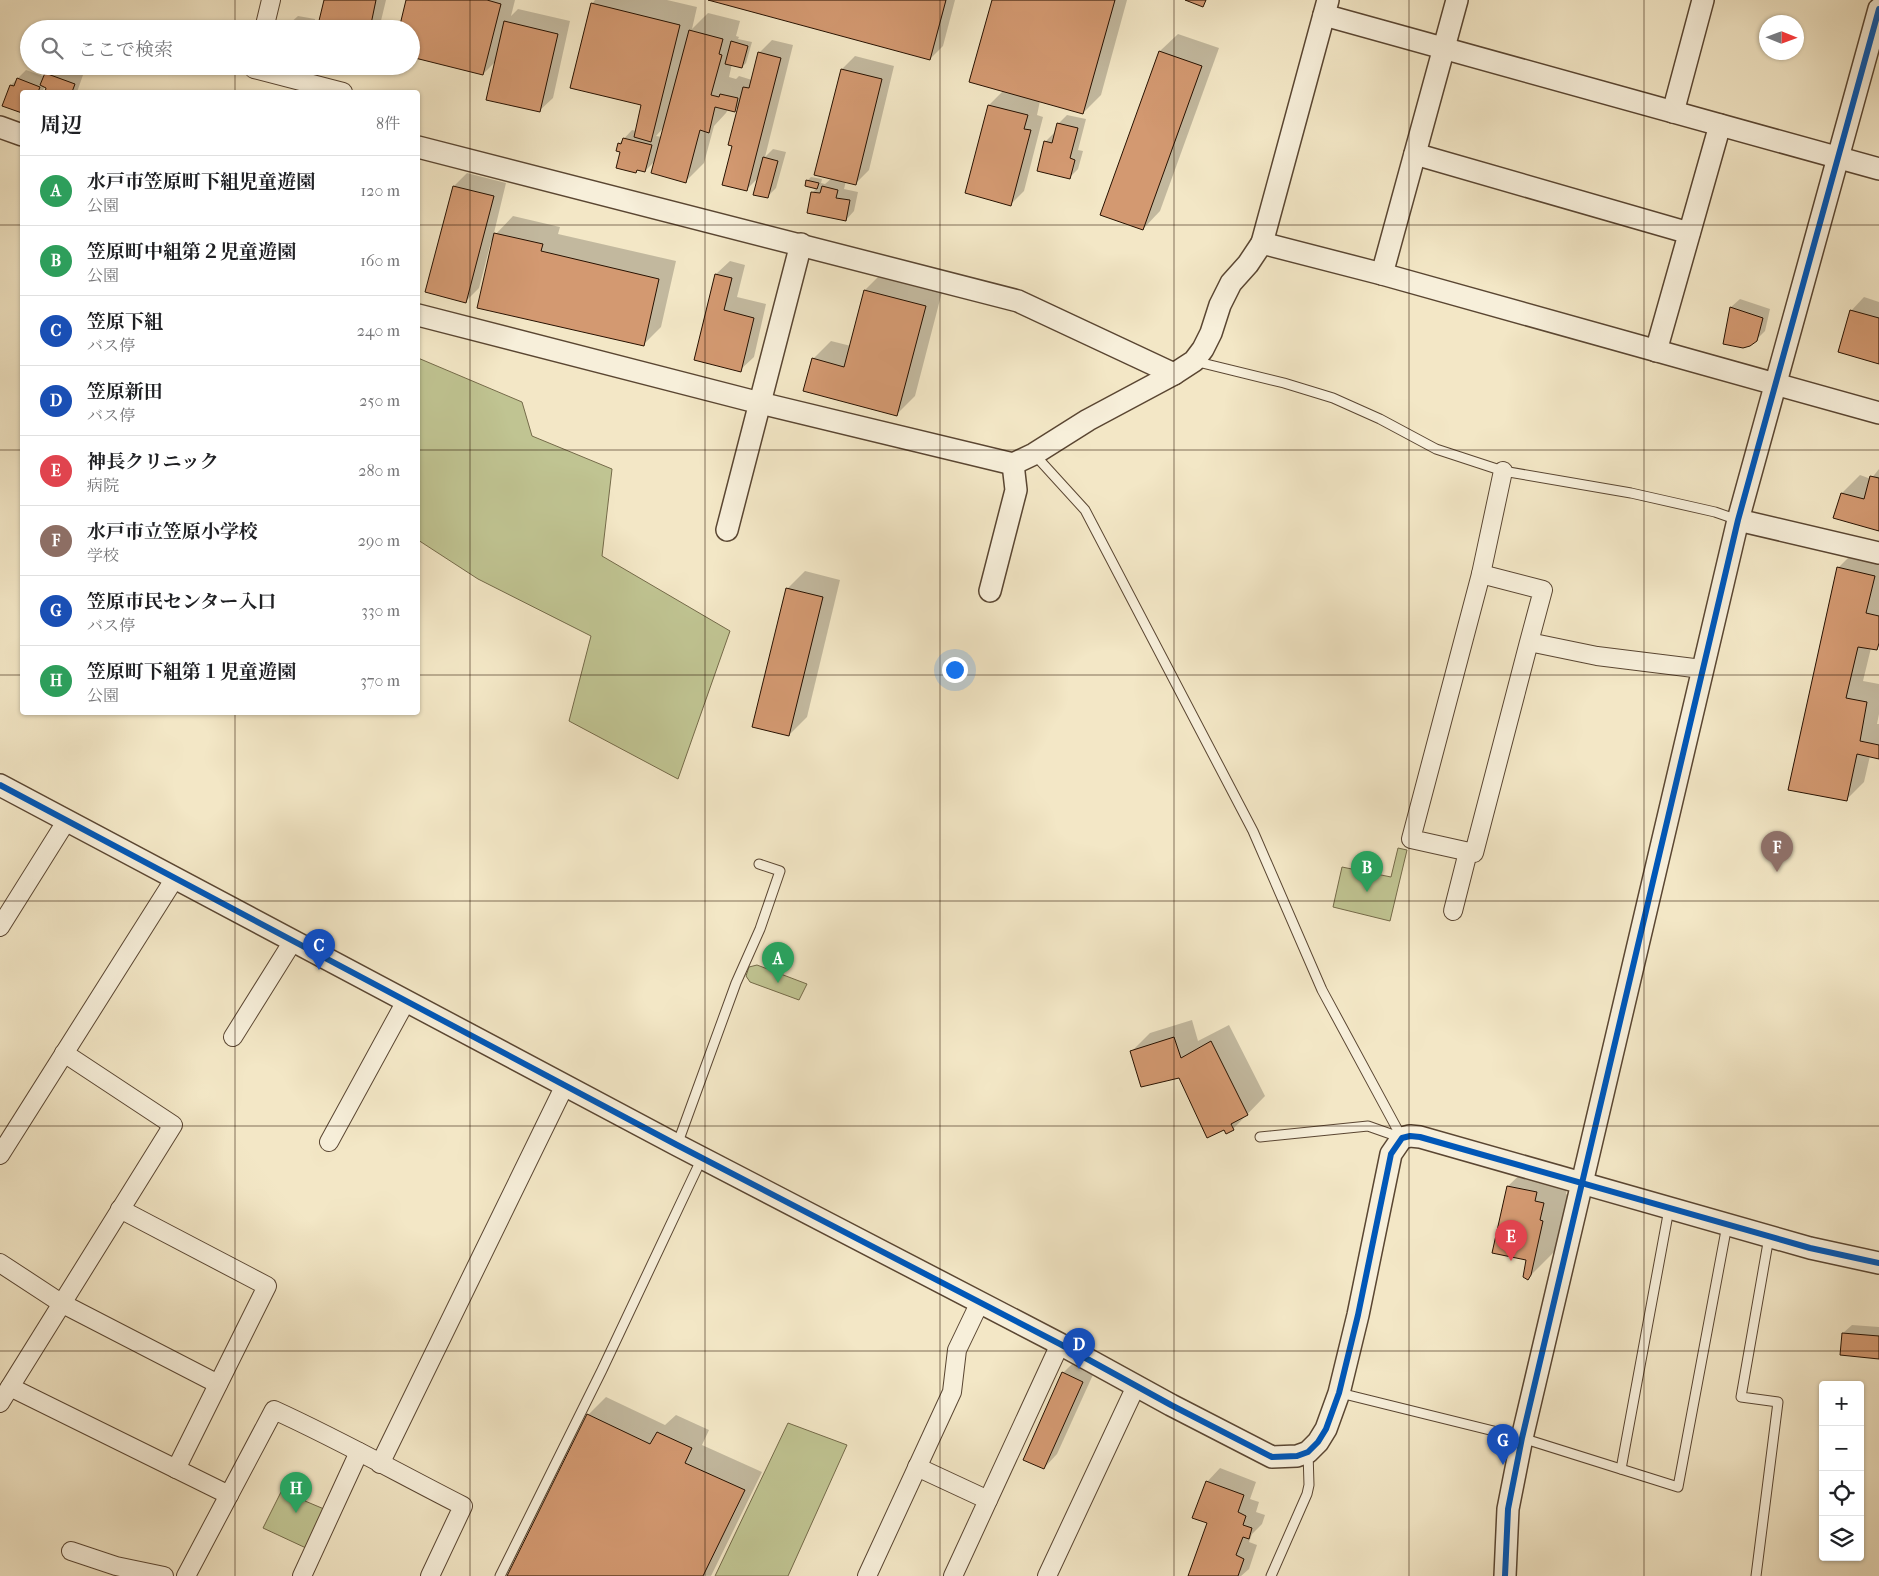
<!DOCTYPE html>
<html lang="ja">
<head>
<meta charset="utf-8">
<style>
  body { margin:0; font-family:"IM FELL French Canon","Noto Serif JP",serif; background:#f2f2f2; color:#202124 }
  .controls { position:absolute; right:15px; bottom:15px; display:grid; overflow:hidden; border-radius:5px; box-shadow:0 1px 4px #0004 }
  .controls button { width:45px; height:45px; display:grid; place-items:center; padding:0; border:0; border-bottom:1px solid #e0e0e0; background:#fff; color:#202124; font:25px sans-serif }
  .compass { position:absolute; left:1759px; top:15px; width:45px; height:45px; border-radius:50%; background:#fff; box-shadow:0 1px 4px #0004; rotate:91deg }
  .you { position:absolute; left:954px; top:669px; width:18px; height:18px; margin:-12px; border:4px solid #fff; border-radius:50%; background:#1a73e8; box-shadow:0 0 0 8px #1a73e833 }
  .badge { display:grid; place-items:center; width:32px; height:32px; border-radius:50%; background:#2563eb; color:#fff; font-size:16px; font-weight:700 }
  .pin { position:absolute; translate:-50% -41px; filter:drop-shadow(0 1px 2px #0008) }
  .pin::after { content:''; position:absolute; top:26px; width:18px; height:15px; background:inherit; clip-path:polygon(0 0,100% 0,50% 100%) }
  .list { margin:0; padding:0; list-style:none }
  h2 { display:flex; justify-content:space-between; align-items:center; height:65px; margin:0; padding:0 20px; font-size:21px }
  h2 small { font-size:16px; font-weight:400; color:#757577 }
  .list li { display:grid; grid-template-columns:32px 1fr auto; gap:15px; align-items:center; box-sizing:border-box; height:70px; padding:0 20px; border-top:1px solid #e0e0e0 }
  .list b { display:block; font-size:19px; white-space:nowrap }
  .list p { margin:0; font-size:16px; white-space:nowrap; color:#757577 }
  .list em { font-size:16px; font-style:normal; color:#757577 }
  .icon { flex:none; width:28px; height:28px; fill:none; stroke:currentColor; stroke-width:2; stroke-linecap:round; stroke-linejoin:round }
  .map { position:relative; flex:none; width:1879px; height:1576px; overflow:hidden }
  .search { position:absolute; background:#fff; box-shadow:0 1px 4px #0004; left:20px; top:20px; width:400px; height:55px; display:flex; align-items:center; gap:12px; box-sizing:border-box; padding:0 18px; border-radius:28px; color:#757577; font-size:19px }
  .panel { position:absolute; background:#fff; box-shadow:0 1px 4px #0004; left:20px; top:90px; width:400px; height:625px; border-radius:5px }
  .map>svg:first-child { display:block }
  .green { fill:#c0c492; stroke:#746a49 }
  .shadow { fill:#0003; fill-rule:evenodd }
  .building { fill:#d39971; stroke:#271100 }
  .lines { fill:none; stroke-linecap:round; stroke-linejoin:round }
  .service-casing { stroke:#5a4632; stroke-width:11 }
  .minor-casing { stroke:#5a4632; stroke-width:20 }
  .tertiary-casing { stroke:#5a4632; stroke-width:24 }
  .service { stroke:#f7efda; stroke-width:9 }
  .minor { stroke:#f7efda; stroke-width:18 }
  .tertiary { stroke:#f7efda; stroke-width:21 }
  .cycleway-casing { stroke:#f7efda; stroke-width:9 }
  .cycleway { stroke:#0057b8; stroke-width:6 }
  .grid { fill:none; stroke:#271100; stroke-width:1; stroke-opacity:0.55 }
</style>
</head>
<body>
<div class="map">
<svg width="1879" height="1576" viewBox="0 0 1879 1576">
  <rect width="100%" height="100%" fill="#f3e7c6"/>
  <filter id="stains"><feTurbulence type="fractalNoise" baseFrequency=".004" numOctaves="4"/><feColorMatrix values="0 0 0 0 .2 0 0 0 0 .09 0 0 0 0 .02 0 0 0 .5 -.17"/></filter>
  <radialGradient id="worn" r=".72"><stop offset=".6" stop-color="#630" stop-opacity="0"/><stop offset="1" stop-color="#630" stop-opacity=".3"/></radialGradient>
  <!-- green -->
  <g class="green">
    <polygon points="418,358 522,402 532,436 612,469 602,556 730,631 678,779 569,721 591,636 478,579 418,540"/>
    <polygon points="1398,848 1407,850 1390,921 1333,907 1342,867 1391,877"/>
    <polygon points="757,965 807,984 799,1000 750,982 746,976 749,967"/>
    <polygon points="788,1423 847,1445 788,1576 715,1576"/>
    <polygon points="287,1480 309,1490 305,1501 324,1509 306,1548 263,1528"/>
  </g>
  <!-- shadow -->
  <g class="shadow">
    <polygon points="325,0 386,0 379,29 288,29 289,24 298,16 315,19 315,23 320,24"/>
    <polygon points="407,0 515,0 511,16 518,9 570,21 553,98 539,111 496,61 483,74 411,29"/>
    <path d="M 595,0 L 667,0 L 697,7 L 692,29 L 708,13 L 740,21 L 736,36 L 739,37 L 738,39 L 752,42 L 746,63 L 742,67 L 732,64 L 729,77 L 736,79 L 739,76 L 752,80 L 759,53 L 772,40 L 793,45 L 765,157 L 773,149 L 786,152 L 776,188 L 767,197 L 759,177 L 747,189 L 734,145 L 740,105 L 734,111 L 728,109 L 726,113 L 714,126 L 704,163 L 686,181 L 656,160 L 645,171 L 639,169 L 636,172 L 621,151 L 619,144 L 632,130 L 636,131 L 643,105 L 592,4 ZM 665,126 L 662,137 L 656,136 Z"/>
    <polygon points="713,0 955,0 943,46 930,59"/>
    <polygon points="993,0 1127,0 1101,95 1083,113 1040,101 1037,115 1043,117 1024,191 1011,204 989,105 1004,90"/>
    <polygon points="1178,34 1219,48 1160,211 1143,229 1160,51"/>
    <polygon points="855,56 894,66 869,170 855,184 846,181 844,189 858,192 854,211 846,220 813,192 817,188 807,181 811,177 822,179 821,183 825,184 832,178 842,69"/>
    <polygon points="53,66 58,66 83,75 77,92 46,92 48,87 45,86 42,92 22,92 22,112 3,105 11,85 26,70 45,77"/>
    <polygon points="1067,115 1086,119 1078,150 1083,151 1078,169 1069,178 1045,142 1054,133 1056,133 1058,124"/>
    <polygon points="467,173 506,183 493,237 513,216 560,227 558,234 676,261 661,327 643,345 491,242 479,288 466,301 454,186"/>
    <polygon points="730,261 745,265 737,297 766,304 754,357 740,370 695,359 716,274"/>
    <polygon points="883,272 943,288 915,396 897,414 813,359 831,341 851,346 865,290"/>
    <polygon points="1864,297 1879,302 1879,363 1851,311"/>
    <polygon points="1740,299 1770,309 1765,331 1756,340 1731,307"/>
    <polygon points="1879,469 1879,530 1842,493 1860,475 1871,479"/>
    <polygon points="1856,550 1879,555 1879,646 1877,649 1871,648 1863,681 1879,684 1879,714 1877,724 1879,724 1879,758 1870,756 1864,782 1846,800 1838,568"/>
    <polygon points="805,571 840,580 807,717 789,735 787,589"/>
    <polygon points="1192,1020 1198,1041 1229,1025 1265,1096 1233,1129 1226,1132 1179,1076 1132,1051 1150,1033"/>
    <polygon points="1535,1160 1563,1165 1561,1174 1569,1176 1566,1194 1569,1195 1558,1248 1528,1278 1527,1259 1494,1252 1508,1186"/>
    <polygon points="1852,1325 1879,1327 1879,1358 1843,1333"/>
    <polygon points="1076,1360 1096,1368 1057,1454 1044,1468 1063,1373"/>
    <polygon points="606,1397 665,1425 676,1415 709,1430 702,1445 762,1472 711,1576 509,1576 588,1415"/>
    <polygon points="1220,1468 1256,1482 1250,1499 1259,1502 1256,1512 1265,1515 1262,1524 1252,1534 1249,1542 1257,1545 1249,1569 1241,1576 1189,1576 1209,1523 1207,1482"/>
  </g>
  <!-- building -->
  <g class="building">
    <polygon points="324,0 376,0 370,29 317,29"/>
    <polygon points="406,0 487,0 501,4 483,75 411,57 411,29 399,29"/>
    <polygon points="708,0 946,0 930,60"/>
    <polygon points="992,0 1115,0 1083,114 969,82"/>
    <polygon points="1185,0 1206,0 1203,7"/>
    <polygon points="591,3 680,25 651,142 634,137 641,105 570,88"/>
    <polygon points="504,21 558,34 540,112 486,100"/>
    <polygon points="288,24 308,28 307,29 287,29"/>
    <polygon points="689,30 723,39 719,54 722,55 711,95 719,97 720,94 738,98 735,112 715,107 709,133 700,130 686,183 651,173"/>
    <polygon points="731,41 748,46 742,68 725,64"/>
    <polygon points="1159,51 1202,66 1143,230 1100,215"/>
    <polygon points="758,52 781,58 747,191 722,185 732,146 728,145 743,87 749,88"/>
    <polygon points="841,69 882,79 856,185 814,175"/>
    <polygon points="45,73 75,84 72,92 45,92 46,88 40,85"/>
    <polygon points="17,78 40,87 38,92 22,92 22,113 2,106 10,85 14,86"/>
    <polygon points="988,105 1028,115 1024,129 1031,130 1011,206 965,193"/>
    <polygon points="1057,123 1078,128 1070,158 1075,160 1070,179 1037,171 1044,141 1052,143"/>
    <polygon points="623,138 652,145 645,172 637,170 636,173 616,168 620,152 616,151 618,143 621,144"/>
    <polygon points="763,157 778,161 768,198 753,195"/>
    <polygon points="806,180 819,183 817,189 805,186"/>
    <polygon points="453,186 494,196 466,303 425,292"/>
    <polygon points="822,186 838,190 836,198 850,200 846,221 807,213 811,192 820,193"/>
    <polygon points="494,233 543,244 541,251 659,279 644,346 477,308"/>
    <polygon points="715,274 732,278 724,310 754,318 741,372 694,360"/>
    <polygon points="864,290 926,306 897,416 803,391 812,358 844,367"/>
    <polygon points="1730,307 1763,318 1757,341 1750,346 1743,348 1723,344"/>
    <polygon points="1850,310 1879,318 1879,364 1838,352"/>
    <polygon points="1870,476 1879,478 1879,531 1833,518 1841,493 1864,499"/>
    <polygon points="1837,567 1875,576 1866,613 1879,616 1879,643 1877,650 1858,647 1846,698 1867,702 1860,741 1879,745 1879,759 1857,754 1847,801 1788,790"/>
    <polygon points="786,588 823,597 789,736 752,727"/>
    <polygon points="1174,1037 1181,1058 1211,1041 1248,1115 1231,1124 1234,1130 1226,1134 1224,1130 1207,1138 1179,1078 1141,1087 1130,1051"/>
    <polygon points="1507,1186 1537,1192 1535,1201 1544,1203 1540,1220 1543,1221 1531,1275 1528,1280 1523,1277 1526,1260 1492,1253"/>
    <polygon points="1842,1333 1879,1336 1879,1359 1840,1355"/>
    <polygon points="1062,1372 1083,1382 1044,1469 1023,1460"/>
    <polygon points="587,1414 650,1444 657,1432 692,1448 685,1463 745,1490 703,1576 507,1576"/>
    <polygon points="1206,1481 1244,1495 1238,1512 1246,1516 1243,1525 1252,1528 1249,1539 1243,1537 1236,1555 1244,1559 1238,1576 1188,1576 1207,1523 1192,1518"/>
  </g>
  <g class="lines">
    <!-- service casing -->
    <g class="service-casing">
      <g id="service">
        <polyline points="1194,361 1284,383 1333,398 1380,419 1436,449 1503,471 1631,493 1715,512 1738,520"/>
        <polyline points="1034,454 1085,510 1253,831 1322,990 1402,1138"/>
        <polyline points="1260,1137 1368,1126 1402,1138"/>
        <polyline points="677,1145 736,983 760,929 780,871 759,864"/>
        <polyline points="1340,1393 1522,1438 1678,1487 1727,1225"/>
        <polyline points="1621,1469 1669,1209"/>
        <polyline points="500,1576 602,1370 702,1158"/>
        <polyline points="1271,1576 1307,1494 1309,1485 1308,1452"/>
        <polyline points="1756,1576 1778,1402 1741,1397 1769,1237"/>
      </g>
    </g>
    <!-- minor casing -->
    <g class="minor-casing">
      <g id="minor">
        <polyline points="264,29 271,0"/>
        <polyline points="254,66 254,69 343,92"/>
        <polyline points="1481,574 1503,471"/>
        <polyline points="1529,642 1543,590 1481,574 1411,839 1474,853 1529,642 1597,656 1702,669"/>
        <polyline points="1453,911 1468,852"/>
        <polyline points="0,927 67,820"/>
        <polyline points="233,1037 293,941"/>
        <polyline points="329,1142 406,1001"/>
        <polyline points="0,1155 175,878"/>
        <polyline points="120,1209 267,1286 176,1469"/>
        <polyline points="0,1263 61,1303 218,1384"/>
        <polyline points="10,1387 229,1495"/>
        <polyline points="0,1403 173,1125 64,1053"/>
        <polyline points="380,1464 565,1085"/>
        <polyline points="917,1467 988,1500"/>
        <polyline points="71,1551 116,1566 164,1576"/>
        <path d="M 186,1576 L 274,1410 C 338,1439 400,1474 463,1506 L 430,1576"/>
        <polyline points="302,1576 359,1452"/>
        <polyline points="867,1576 952,1392 957,1350 980,1302"/>
        <polyline points="953,1576 1060,1344"/>
        <polyline points="1047,1576 1136,1386"/>
      </g>
    </g>
    <!-- tertiary casing -->
    <g class="tertiary-casing">
      <g id="tertiary">
        <polyline points="1324,15 1879,169"/>
        <polyline points="1673,112 1703,0"/>
        <polyline points="0,127 22,135"/>
        <polyline points="418,147 1018,301 1174,374"/>
        <polyline points="1415,154 1689,233"/>
        <polyline points="1262,243 1328,0"/>
        <polyline points="1382,274 1457,0"/>
        <polyline points="418,315 760,403 1013,464 1034,454 1088,420 1174,374 1194,361 1203,349 1211,333 1220,305 1231,283 1248,264 1262,243 1382,274 1879,413"/>
        <polyline points="1656,351 1720,125"/>
        <polyline points="1738,520 1879,553"/>
        <polyline points="727,530 801,244"/>
        <polyline points="990,591 1016,490 1013,464"/>
        <polyline points="0,785 677,1145 1060,1344 1171,1405 1272,1457 1297,1456 1308,1452 1318,1442 1326,1429 1339,1393 1358,1315 1391,1154 1402,1138 1410,1136 1420,1137 1810,1248 1879,1263"/>
        <polyline points="1505,1576 1508,1509 1522,1438 1738,520 1879,9"/>
      </g>
    </g>
    <!-- service -->
    <use href="#service" class="service"/>
    <!-- minor -->
    <use href="#minor" class="minor"/>
    <!-- tertiary -->
    <use href="#tertiary" class="tertiary"/>
    <!-- cycleway casing -->
    <g class="cycleway-casing">
      <g id="cycleway">
        <polyline points="0,785 677,1145 1060,1344 1171,1405 1272,1457 1297,1456 1308,1452 1318,1442 1326,1429 1339,1393 1358,1315 1391,1154 1402,1138 1410,1136 1420,1137 1810,1248 1879,1263"/>
        <polyline points="1505,1576 1508,1509 1522,1438 1738,520 1879,9"/>
      </g>
    </g>
    <!-- cycleway -->
    <use href="#cycleway" class="cycleway"/>
  </g>
  <!-- grid -->
  <path class="grid" d="M 235,0 L 235,29M 470,0 L 470,1576M 705,0 L 705,1576M 940,0 L 940,1576M 1174,0 L 1174,1576M 1409,0 L 1409,1576M 1644,0 L 1644,1576M 235,66 L 235,92M 0,225 L 22,225M 418,225 L 1879,225M 0,450 L 22,450M 418,450 L 1879,450M 0,675 L 22,675M 418,675 L 1879,675M 235,712 L 235,1576M 0,901 L 1879,901M 0,1126 L 1879,1126M 0,1351 L 1879,1351"/>
  <rect width="100%" height="100%" filter="url(#stains)"/>
  <rect width="100%" height="100%" fill="url(#worn)"/>
</svg>
<div class="controls">
<button>+</button>
<button>−</button>
<button><svg class="icon" aria-label="locate" viewBox="0 0 24 24"><circle cx="12" cy="12" r="6"/><path d="M12 2v4M12 18v4M2 12h4M18 12h4"/></svg></button>
<button><svg class="icon" aria-label="layers" viewBox="0 0 24 24"><path d="M12 4l9 5-9 5-9-5zM3 14l9 5 9-5"/></svg></button>
</div>
<svg class="compass" viewBox="-18 -18 36 36"><path d="M0-13l5 13h-10z" fill="#e53935"/><path d="M0 13l5-13h-10z" fill="#757577"/></svg>
<div class="you"></div>
<div class="pin badge" style="left:778px;top:983px;background:#2e9e5b">A</div>
<div class="pin badge" style="left:1367px;top:892px;background:#2e9e5b">B</div>
<div class="pin badge" style="left:319px;top:970px;background:#1a4fb4">C</div>
<div class="pin badge" style="left:1079px;top:1369px;background:#1a4fb4">D</div>
<div class="pin badge" style="left:1511px;top:1261px;background:#e0444e">E</div>
<div class="pin badge" style="left:1777px;top:872px;background:#8d6e63">F</div>
<div class="pin badge" style="left:1503px;top:1465px;background:#1a4fb4">G</div>
<div class="pin badge" style="left:296px;top:1513px;background:#2e9e5b">H</div>
<div class="search"><svg class="icon" aria-label="search" viewBox="0 0 24 24"><circle cx="10" cy="10" r="6"/><path d="M15 15l6 6"/></svg>ここで検索</div>
<section class="panel">
<h2>周辺<small>8件</small></h2>
<ul class="list">
<li><span class="badge" style="background:#2e9e5b">A</span><div><b>水戸市笠原町下組児童遊園</b><p>公園</p></div><em>120 m</em></li>
<li><span class="badge" style="background:#2e9e5b">B</span><div><b>笠原町中組第２児童遊園</b><p>公園</p></div><em>160 m</em></li>
<li><span class="badge" style="background:#1a4fb4">C</span><div><b>笠原下組</b><p>バス停</p></div><em>240 m</em></li>
<li><span class="badge" style="background:#1a4fb4">D</span><div><b>笠原新田</b><p>バス停</p></div><em>250 m</em></li>
<li><span class="badge" style="background:#e0444e">E</span><div><b>神長クリニック</b><p>病院</p></div><em>280 m</em></li>
<li><span class="badge" style="background:#8d6e63">F</span><div><b>水戸市立笠原小学校</b><p>学校</p></div><em>290 m</em></li>
<li><span class="badge" style="background:#1a4fb4">G</span><div><b>笠原市民センター入口</b><p>バス停</p></div><em>330 m</em></li>
<li><span class="badge" style="background:#2e9e5b">H</span><div><b>笠原町下組第１児童遊園</b><p>公園</p></div><em>370 m</em></li>
</ul>
</section>
</div>
</body>
</html>
